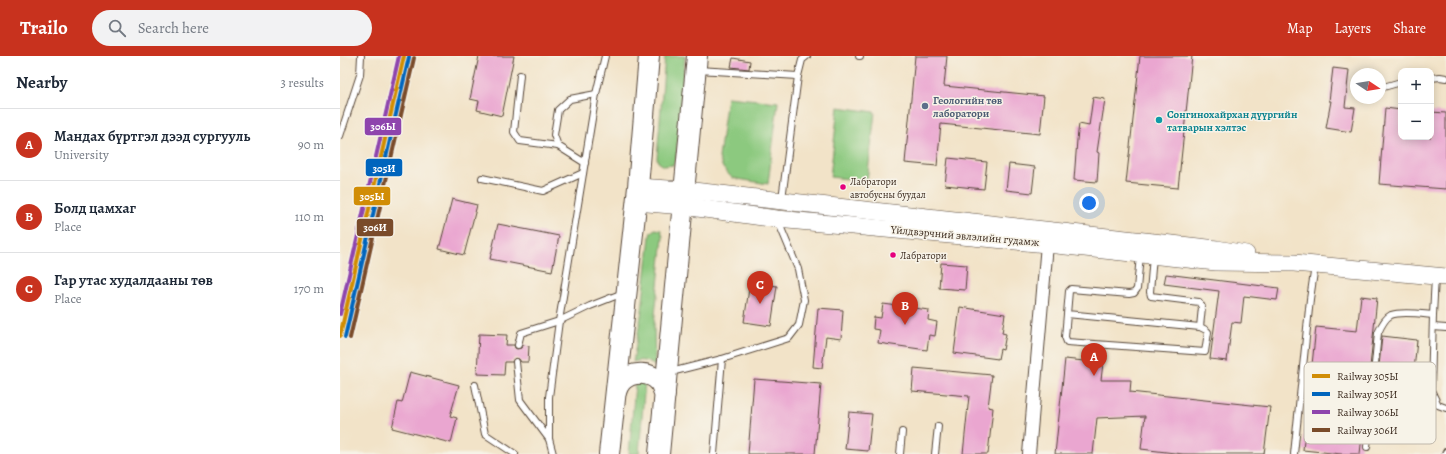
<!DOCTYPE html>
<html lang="en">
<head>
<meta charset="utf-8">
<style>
  body { margin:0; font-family:Alegreya,serif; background:#f2f2f3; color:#1f2937 }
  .controls { position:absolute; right:12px; top:12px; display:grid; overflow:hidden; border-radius:8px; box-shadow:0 2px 10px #0003 }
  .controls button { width:36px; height:36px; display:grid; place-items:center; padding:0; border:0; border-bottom:1px solid #e0e1e3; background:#fff; color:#1f2937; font:20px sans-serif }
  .compass { position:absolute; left:1010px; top:12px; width:36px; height:36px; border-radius:50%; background:#fff; box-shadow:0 2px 10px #0003; rotate:102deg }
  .you { position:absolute; left:749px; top:147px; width:14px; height:14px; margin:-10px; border:3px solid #fff; border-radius:50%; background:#1a73e8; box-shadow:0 0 0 6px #1a73e833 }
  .badge { display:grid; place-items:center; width:26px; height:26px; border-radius:50%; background:#c8321e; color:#fff; font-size:13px; font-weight:700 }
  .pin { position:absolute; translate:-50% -33px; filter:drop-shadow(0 1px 2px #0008) }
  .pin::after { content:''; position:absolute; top:21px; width:14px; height:12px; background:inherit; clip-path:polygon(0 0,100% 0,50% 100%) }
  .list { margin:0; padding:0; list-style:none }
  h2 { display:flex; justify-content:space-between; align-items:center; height:52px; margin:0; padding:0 16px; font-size:17px }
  h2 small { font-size:13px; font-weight:400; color:#747a83 }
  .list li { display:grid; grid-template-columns:26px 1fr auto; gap:12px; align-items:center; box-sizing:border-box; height:72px; padding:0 16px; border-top:1px solid #e0e1e3 }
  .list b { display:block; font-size:15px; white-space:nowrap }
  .list p { margin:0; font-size:13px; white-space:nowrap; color:#747a83 }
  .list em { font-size:13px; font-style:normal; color:#747a83 }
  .icon { flex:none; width:22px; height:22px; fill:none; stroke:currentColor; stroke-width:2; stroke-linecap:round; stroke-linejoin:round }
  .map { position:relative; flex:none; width:1106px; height:398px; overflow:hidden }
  header { display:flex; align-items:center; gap:24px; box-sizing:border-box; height:56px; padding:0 20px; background:#c8321e; color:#fff }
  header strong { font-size:19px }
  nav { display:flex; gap:22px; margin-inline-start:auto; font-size:14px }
  .search { width:280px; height:36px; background:#f2f2f3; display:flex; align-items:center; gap:10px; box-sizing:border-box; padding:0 14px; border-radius:22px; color:#747a83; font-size:15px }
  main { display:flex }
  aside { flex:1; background:#fff }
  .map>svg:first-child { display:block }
  .green { fill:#8cc97f; stroke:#647a4e }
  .building { fill:#eaa6d0 }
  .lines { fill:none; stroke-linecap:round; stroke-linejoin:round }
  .service-casing { stroke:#564638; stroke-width:8 }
  .minor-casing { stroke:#564638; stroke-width:14 }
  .secondary-casing { stroke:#564638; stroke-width:18 }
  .trunk-casing { stroke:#564638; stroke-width:22 }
  .service { stroke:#fff; stroke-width:6 }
  .minor { stroke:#fff; stroke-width:12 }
  .secondary { stroke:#fff; stroke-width:17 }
  .trunk { stroke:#fff; stroke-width:20 }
  .rail-1-casing { stroke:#f7f3e8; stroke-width:7 }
  .rail-2-casing { stroke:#f7f3e8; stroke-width:7 }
  .rail-3-casing { stroke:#f7f3e8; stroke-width:7 }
  .rail-4-casing { stroke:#f7f3e8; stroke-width:7 }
  .rail-1 { stroke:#d18d06; stroke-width:4 }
  .rail-2 { stroke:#0065bd; stroke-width:4 }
  .rail-3 { stroke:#8e44ad; stroke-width:4 }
  .rail-4 { stroke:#7a4b2a; stroke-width:4 }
  .service-dot { fill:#5c6f8a; stroke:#f7f3e8; stroke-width:1.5 }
  .culture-dot { fill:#0f9aa8; stroke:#f7f3e8; stroke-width:1.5 }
  .bus-dot { fill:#e5007d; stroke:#f7f3e8; stroke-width:1.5 }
  .labels { text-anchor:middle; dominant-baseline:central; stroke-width:3; stroke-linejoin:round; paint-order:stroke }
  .bus-label { font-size:10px; fill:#3b2a1e; stroke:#f7f3e8; text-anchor:start }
  .service-label { font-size:11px; font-weight:bold; fill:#4e5e75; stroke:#f7f3e8; text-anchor:start }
  .culture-label { font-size:11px; font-weight:bold; fill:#0d838f; stroke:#f7f3e8; text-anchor:start }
  .street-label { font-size:11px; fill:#3b2a1e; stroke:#f7f3e8 }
  .key { fill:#f7f3e8; stroke:#bfb7ab; stroke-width:1 }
  .key-label { font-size:11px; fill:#3b2a1e }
  .line-badge { stroke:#f7f3e8; stroke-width:1.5 }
  .badge-label { font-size:11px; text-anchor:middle; font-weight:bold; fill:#fff }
</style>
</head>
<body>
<header>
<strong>Trailo</strong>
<div class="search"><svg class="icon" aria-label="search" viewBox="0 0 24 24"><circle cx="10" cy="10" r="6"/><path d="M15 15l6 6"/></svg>Search here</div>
<nav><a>Map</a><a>Layers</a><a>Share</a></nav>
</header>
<main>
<aside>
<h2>Nearby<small>3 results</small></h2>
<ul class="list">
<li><span class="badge">A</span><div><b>Мандах бүртгэл дээд сургууль</b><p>University</p></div><em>90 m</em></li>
<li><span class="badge">B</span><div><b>Болд цамхаг</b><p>Place</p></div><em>110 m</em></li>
<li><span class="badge">C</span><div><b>Гар утас худалдааны төв</b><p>Place</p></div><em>170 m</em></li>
</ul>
</aside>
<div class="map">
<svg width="1106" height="398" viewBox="0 0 1106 398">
  <rect width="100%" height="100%" fill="#f7f3e8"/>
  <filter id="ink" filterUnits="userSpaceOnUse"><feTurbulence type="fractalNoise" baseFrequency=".025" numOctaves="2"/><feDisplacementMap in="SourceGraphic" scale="8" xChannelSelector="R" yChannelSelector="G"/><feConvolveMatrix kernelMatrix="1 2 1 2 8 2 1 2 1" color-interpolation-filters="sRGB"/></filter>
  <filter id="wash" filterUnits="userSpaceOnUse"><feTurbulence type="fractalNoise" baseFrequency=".012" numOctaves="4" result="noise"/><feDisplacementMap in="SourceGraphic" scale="16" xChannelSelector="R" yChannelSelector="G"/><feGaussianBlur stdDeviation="0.9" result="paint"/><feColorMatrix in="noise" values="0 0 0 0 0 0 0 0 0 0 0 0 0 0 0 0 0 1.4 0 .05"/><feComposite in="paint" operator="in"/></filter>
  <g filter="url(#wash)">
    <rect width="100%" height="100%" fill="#f2e3c8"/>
    <!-- green -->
    <g class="green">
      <polygon points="325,0 345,0 336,102 333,109 324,110 318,106 317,102"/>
      <polygon points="387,41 438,46 428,128 392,122 383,112 379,102"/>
      <polygon points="498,51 535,56 527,125 490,121"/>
      <path d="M 315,173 L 321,174 L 323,181 L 314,269 L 315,310 C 308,305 301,303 293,306 L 302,254 L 310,180 L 311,176 Z"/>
      <polygon points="305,325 299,398 289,398 295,328"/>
    </g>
    <g id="blocks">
      <!-- building -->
      <g class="building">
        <polygon points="139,0 174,0 162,60 137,54 139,45 130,43"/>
        <polygon points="575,0 607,0 604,30 704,40 700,78 601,68 597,110 565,107"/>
        <polygon points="800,0 852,0 838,132 786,127"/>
        <polygon points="393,2 410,5 409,13 391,11"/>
        <polygon points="993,12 1009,14 1005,51 1015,52 1011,76 986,72 991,45 989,45"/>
        <polygon points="753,41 765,43 757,96 759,97 757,126 734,124 737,84 739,68 749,70"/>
        <polygon points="1045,52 1061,54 1061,81 1091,81 1091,56 1106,57 1106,133 1039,128"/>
        <polygon points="608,102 647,106 644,133 605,129"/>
        <polygon points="669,108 695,111 692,137 666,134"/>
        <polygon points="112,143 137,149 124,199 99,193"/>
        <polygon points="158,168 219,180 212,215 150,203"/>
        <polygon points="601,207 627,209 625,234 599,232"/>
        <polygon points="826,218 939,232 937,244 904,240 901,267 892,266 887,305 870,303 879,235 824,228"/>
        <polygon points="410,226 437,230 431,270 404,266"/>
        <polygon points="1021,240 1037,242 1024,370 1023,370 1020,398 1001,398 963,394 976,271 1017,275"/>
        <polygon points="543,248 589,254 588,264 597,266 595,280 589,279 587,294 538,287 540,274 533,273 534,261 541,262"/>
        <polygon points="620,251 665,258 662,277 666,278 663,294 660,293 658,303 614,297"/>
        <polygon points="478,252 503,254 501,283 486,281 482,312 473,311"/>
        <polygon points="139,278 167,279 166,289 174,289 175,292 177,293 181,292 183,289 189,290 188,306 181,306 179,303 175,302 172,306 165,306 164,319 137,318"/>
        <polygon points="1042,280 1077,284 1068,375 1033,371"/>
        <polygon points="725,303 763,307 761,324 791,324 790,336 930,351 924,398 843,398 801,393 805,360 757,362 753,398 715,398"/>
        <polygon points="574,312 652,319 648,351 653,352 648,398 623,398 629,340 572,335"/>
        <polygon points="70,316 119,329 110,360 117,362 111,387 52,372 58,346 62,347"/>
        <polygon points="414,323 481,328 475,398 408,398"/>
        <polygon points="509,356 532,358 528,395 505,393"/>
      </g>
    </g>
  </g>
  <g filter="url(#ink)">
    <use href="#blocks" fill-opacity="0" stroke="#564638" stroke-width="1"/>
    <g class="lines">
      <!-- service casing -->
      <g class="service-casing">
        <g id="service">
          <polyline points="519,0 520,0"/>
          <polyline points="358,14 458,20 462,4 467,0"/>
          <polyline points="180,19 174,76 180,85 218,90"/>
          <polyline points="1091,22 1100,21 1106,22"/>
          <polyline points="1040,32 1061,26"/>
          <polyline points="0,80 20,19 21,0"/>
          <polyline points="245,107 218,90 214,79 218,54 230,43 256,38"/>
          <polyline points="142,122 203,135 243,117"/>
          <polyline points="442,143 458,20"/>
          <polyline points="813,200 810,236 811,240 859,246 862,251 860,271"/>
          <polyline points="1095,221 1093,259 1091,334 1098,349 1106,352"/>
          <polyline points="727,258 860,271 866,274 868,276 865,296 727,286 725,281 729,235 731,233 789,238 794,237 797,233 800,199"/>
          <polyline points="1093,271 1106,272"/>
          <polyline points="178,289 181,277 219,265 250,250 283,237"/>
          <polyline points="176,306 180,344 209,383"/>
          <polyline points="331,316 382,303"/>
          <polyline points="135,329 145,378 175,398"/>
          <path d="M 1027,391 L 1038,277 C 1041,270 1045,262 1051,259 C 1061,255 1082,258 1093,259"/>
          <polyline points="213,398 209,383 209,341 219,265 256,38 265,0"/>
          <polyline points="374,398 382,303 449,282 459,269 464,244 458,213 438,165"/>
          <polyline points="560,398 562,376"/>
          <polyline points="595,398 598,370"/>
          <polyline points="954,398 970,243 975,210"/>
          <polyline points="1105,398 1106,396"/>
        </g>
      </g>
      <!-- minor casing -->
      <g class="minor-casing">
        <polyline id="minor" points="689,398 707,188"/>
      </g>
      <!-- secondary casing -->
      <g class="secondary-casing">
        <g id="secondary">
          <polyline points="298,131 344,134 877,193 906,198"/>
          <polyline points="296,146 343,150 437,163 707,188 876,206 954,207 1106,221"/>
        </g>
      </g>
      <!-- trunk casing -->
      <g class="trunk-casing">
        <g id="trunk">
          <path d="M 276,336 C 277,333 279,328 282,325 C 292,315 311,315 320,327 C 322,330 323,335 325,339"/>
          <polyline points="269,398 298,131 309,0"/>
          <polyline points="319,398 357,0"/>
        </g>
      </g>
      <!-- service -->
      <use href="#service" class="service"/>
      <!-- minor -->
      <use href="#minor" class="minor"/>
      <!-- secondary -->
      <use href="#secondary" class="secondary"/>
      <!-- trunk -->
      <use href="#trunk" class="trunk"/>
      <!-- rail-1 casing -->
      <g class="rail-1-casing">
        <polyline id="rail-1" points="0,280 64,0"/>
      </g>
      <!-- rail-2 casing -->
      <g class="rail-2-casing">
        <polyline id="rail-2" points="5,281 69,1"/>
      </g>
      <!-- rail-3 casing -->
      <g class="rail-3-casing">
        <polyline id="rail-3" points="0,258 59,0"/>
      </g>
      <!-- rail-4 casing -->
      <g class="rail-4-casing">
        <polyline id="rail-4" points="10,282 74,2"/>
      </g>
      <!-- rail-1 -->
      <use href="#rail-1" class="rail-1"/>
      <!-- rail-2 -->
      <use href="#rail-2" class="rail-2"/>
      <!-- rail-3 -->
      <use href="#rail-3" class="rail-3"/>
      <!-- rail-4 -->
      <use href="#rail-4" class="rail-4"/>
    </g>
  </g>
  <!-- markers -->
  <circle class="service-dot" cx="585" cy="50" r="4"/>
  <circle class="culture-dot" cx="819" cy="64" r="4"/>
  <g class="bus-dot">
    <circle cx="503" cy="131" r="3.5"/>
    <circle cx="553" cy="199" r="3.5"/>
  </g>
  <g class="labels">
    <!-- bus labels -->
    <g class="bus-label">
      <text x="510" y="125">Лабратори<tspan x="510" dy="13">автобусны буудал</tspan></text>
      <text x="560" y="199">Лабратори</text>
    </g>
    <!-- service labels -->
    <g class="service-label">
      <text x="593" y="44">Геологийн төв<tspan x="593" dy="13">лаборатори</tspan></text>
    </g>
    <!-- culture labels -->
    <g class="culture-label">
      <text x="827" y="58">Сонгинохайрхан дүүргийн<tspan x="827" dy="13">татварын хэлтэс</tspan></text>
    </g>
    <!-- street labels -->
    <g class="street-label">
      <text transform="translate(625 180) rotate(5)">Үйлдвэрчний эвлэлийн гудамж</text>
    </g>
  </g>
  <!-- legend -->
  <rect x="964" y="306" width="132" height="82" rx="6" class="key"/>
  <rect x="972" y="318" width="18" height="4" fill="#d18d06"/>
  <rect x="972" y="336" width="18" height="4" fill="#0065bd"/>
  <rect x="972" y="354" width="18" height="4" fill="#8e44ad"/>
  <rect x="972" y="372" width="18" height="4" fill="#7a4b2a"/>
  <g class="key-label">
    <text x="997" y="324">Railway 305Ы</text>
    <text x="997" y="342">Railway 305И</text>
    <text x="997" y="360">Railway 306Ы</text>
    <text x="997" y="378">Railway 306И</text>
  </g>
  <g class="line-badge">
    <rect x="24" y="61" width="38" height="19" rx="4" fill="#8e44ad"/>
    <rect x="25" y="102" width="38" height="19" rx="4" fill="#0065bd"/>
    <rect x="13" y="130" width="38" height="20" rx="4" fill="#d18d06"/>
    <rect x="16" y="162" width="38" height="19" rx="4" fill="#7a4b2a"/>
  </g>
  <g class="badge-label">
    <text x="43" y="74">306Ы</text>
    <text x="44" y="116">305И</text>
    <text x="32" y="144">305Ы</text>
    <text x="35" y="175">306И</text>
  </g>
</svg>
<div class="controls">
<button>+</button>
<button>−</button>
</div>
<svg class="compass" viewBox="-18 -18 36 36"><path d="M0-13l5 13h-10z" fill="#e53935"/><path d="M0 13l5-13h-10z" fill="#747a83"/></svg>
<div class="you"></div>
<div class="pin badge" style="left:754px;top:320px">A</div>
<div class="pin badge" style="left:565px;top:269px">B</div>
<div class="pin badge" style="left:420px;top:248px">C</div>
</div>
</main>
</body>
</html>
